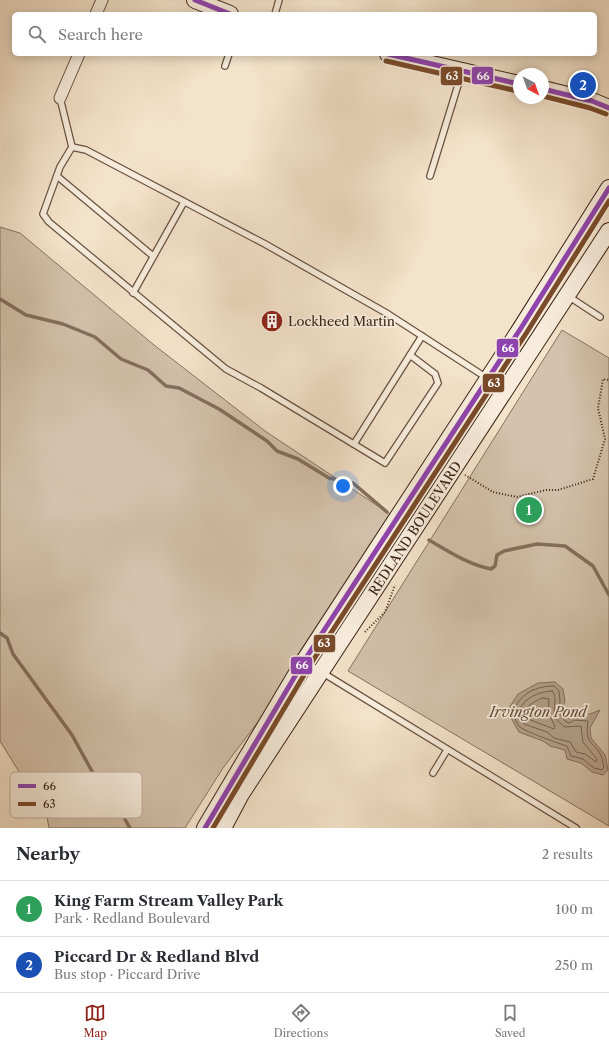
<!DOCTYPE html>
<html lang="en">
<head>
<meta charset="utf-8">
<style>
  body { margin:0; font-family:"Libre Caslon Text",serif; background:#f2f2f3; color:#2b2b33 }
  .compass { position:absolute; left:513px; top:68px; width:36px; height:36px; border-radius:50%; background:#fff; box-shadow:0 2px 10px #0003; rotate:139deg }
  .you { position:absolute; left:343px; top:486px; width:14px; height:14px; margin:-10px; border:3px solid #fff; border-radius:50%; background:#1a73e8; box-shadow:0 0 0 6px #1a73e833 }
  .badge { display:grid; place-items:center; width:26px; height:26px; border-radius:50%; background:#8f2418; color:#fff; font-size:13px; font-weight:700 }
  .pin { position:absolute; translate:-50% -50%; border:2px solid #fff; box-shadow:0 1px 4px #0006 }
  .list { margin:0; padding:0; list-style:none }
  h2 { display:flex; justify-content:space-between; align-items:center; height:52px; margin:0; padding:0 16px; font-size:17px }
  h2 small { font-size:13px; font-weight:400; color:#7c7c81 }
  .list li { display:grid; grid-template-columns:26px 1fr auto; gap:12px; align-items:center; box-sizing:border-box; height:56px; padding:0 16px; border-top:1px solid #e1e1e2 }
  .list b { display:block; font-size:15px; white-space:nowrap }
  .list p { margin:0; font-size:13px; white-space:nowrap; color:#7c7c81 }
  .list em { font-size:13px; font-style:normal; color:#7c7c81 }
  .icon { flex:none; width:22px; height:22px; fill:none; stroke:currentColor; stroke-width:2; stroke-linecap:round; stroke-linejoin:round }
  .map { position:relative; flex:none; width:609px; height:828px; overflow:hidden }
  .search { position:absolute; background:#fff; box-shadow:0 2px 10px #0003; left:12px; right:12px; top:12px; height:44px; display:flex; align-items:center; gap:10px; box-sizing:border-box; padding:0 14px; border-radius:6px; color:#7c7c81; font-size:15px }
  .sheet { height:164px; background:#fff }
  nav { display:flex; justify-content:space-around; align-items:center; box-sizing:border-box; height:56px; border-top:1px solid #e1e1e2; background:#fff; font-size:11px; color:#7c7c81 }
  nav a { display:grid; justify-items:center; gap:2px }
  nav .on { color:#8f2418 }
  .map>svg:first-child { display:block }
  .green { fill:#d4c2ac; stroke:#877260 }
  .water { fill:#b5a28c; stroke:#846f5c }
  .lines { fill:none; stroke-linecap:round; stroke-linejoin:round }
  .shore { stroke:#786250; stroke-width:1 }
  .stream { stroke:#846f5c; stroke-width:3.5 }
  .lane-casing { stroke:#685341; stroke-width:8 }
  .street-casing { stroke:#685341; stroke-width:13 }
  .secondary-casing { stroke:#3a2313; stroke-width:18 }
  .path { stroke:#3a2313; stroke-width:2; stroke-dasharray:1 2; stroke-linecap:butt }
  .lane { stroke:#f8eddd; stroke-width:5.5 }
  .street { stroke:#f8eddd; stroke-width:11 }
  .secondary { stroke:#f8eddd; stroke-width:16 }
  .bus-1-casing { stroke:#f8eddd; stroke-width:8 }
  .bus-2-casing { stroke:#f8eddd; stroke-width:8 }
  .bus-1 { stroke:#8e44ad; stroke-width:5 }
  .bus-2 { stroke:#7a4b2a; stroke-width:5 }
  .labels { text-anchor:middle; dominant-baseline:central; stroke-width:3.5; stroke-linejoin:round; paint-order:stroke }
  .poi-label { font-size:13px; fill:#3a2313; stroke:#f8eddd; text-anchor:start }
  .street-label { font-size:13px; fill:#3a2313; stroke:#f8eddd }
  .water-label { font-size:14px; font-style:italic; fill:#654f3d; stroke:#f8eddd }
  .key { fill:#f8eddd; stroke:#bfb0a0; stroke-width:1 }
  .key-label { font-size:11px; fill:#3a2313 }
  .line-badge { stroke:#f8eddd; stroke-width:1.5 }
  .badge-label { font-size:11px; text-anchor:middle; font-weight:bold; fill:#fff }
</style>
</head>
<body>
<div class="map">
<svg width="609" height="828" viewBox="0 0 609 828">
  <rect width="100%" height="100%" fill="#f4e3cb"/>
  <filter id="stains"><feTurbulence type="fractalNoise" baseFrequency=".005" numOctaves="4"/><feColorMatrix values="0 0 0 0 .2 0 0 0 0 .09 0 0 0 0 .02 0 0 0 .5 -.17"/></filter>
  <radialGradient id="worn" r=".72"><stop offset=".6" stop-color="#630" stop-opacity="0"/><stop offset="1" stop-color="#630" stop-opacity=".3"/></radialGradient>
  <!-- green -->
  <g class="green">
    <polygon points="0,227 20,233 154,345 265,431 399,520 304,661 223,768 185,828 49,828 47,817 0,741"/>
    <polygon points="562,330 609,358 609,826 348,671"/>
  </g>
  <!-- water -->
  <polygon class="water" points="555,682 563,689 565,701 562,710 569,719 573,716 585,716 600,710 590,728 591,738 605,755 608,770 603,775 592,772 581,763 567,759 565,750 550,746 543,741 519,732 511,718 509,708 518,694 538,683"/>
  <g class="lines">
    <!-- shore -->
    <g class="shore">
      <path d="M 554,686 L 559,691 L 560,701 L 559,711 L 565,721 L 569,723 L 575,720 L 588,721 C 584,747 595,740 602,758 C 603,761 603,764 604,767 L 602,770 L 594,768 L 583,759 L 571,756 L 567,746 C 560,744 524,731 520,727 C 515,722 514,715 514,709 C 522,693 536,686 554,686 Z"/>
      <path d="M 552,691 C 561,700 545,714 565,727 L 581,726 L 583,742 L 597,759 L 596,762 L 585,754 L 576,752 L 570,742 L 554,738 L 547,732 L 524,724 L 520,716 L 519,710 C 526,697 538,692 552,691 Z"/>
      <path d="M 542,698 L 549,699 L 548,713 L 555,726 L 554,729 L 528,719 C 521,707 533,703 542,698 Z"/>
    </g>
    <!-- stream -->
    <g class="stream">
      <polyline points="0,299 26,315 63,324 95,337 121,359 148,370 166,386 179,388 219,409 267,441 277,451 298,459 329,478 353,483 387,512"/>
      <path d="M 429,540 C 448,551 469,565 491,569 L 495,566 L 497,555 L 504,551 L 537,544 L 565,546 L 593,566 L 609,595"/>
      <polyline points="0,633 7,638 13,654 72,735 94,775 114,800 130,828"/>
    </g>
    <!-- lane casing -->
    <g class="lane-casing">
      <g id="lane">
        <polyline points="275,14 279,0"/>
        <polyline points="225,66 229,54"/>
        <polyline points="60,98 72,147"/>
        <polyline points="57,176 153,256"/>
        <polyline points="430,176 462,72"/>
        <polyline points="133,293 184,202"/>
        <polyline points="568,296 600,317"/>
        <polyline points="410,355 435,374 438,383 385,463 261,388 226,369 49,222 43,214 60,167 72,147 86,150 265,244 388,314 504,389"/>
        <polyline points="354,444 422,336"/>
        <polyline points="305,662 576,828"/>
        <polyline points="433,773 447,750"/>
      </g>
    </g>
    <!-- street casing -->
    <g class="street-casing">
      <g id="street">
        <polyline points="96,14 102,0"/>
        <polyline points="60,98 79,54"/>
      </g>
    </g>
    <!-- secondary casing -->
    <g class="secondary-casing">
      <g id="secondary">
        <polyline points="195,0 230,14"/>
        <polyline points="388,54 519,84"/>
        <polyline points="543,89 592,101 609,108"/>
        <polyline points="205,828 304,661 521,328 609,188"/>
        <path id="s1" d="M 223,828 L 241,794 L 609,231"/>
      </g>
    </g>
    <!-- path -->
    <g class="path">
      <polyline points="465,475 493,492 517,497 546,490 558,490 593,479 605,439 598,408 603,379 609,380"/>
      <polyline points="365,632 385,612 395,585"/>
    </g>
    <!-- lane -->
    <use href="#lane" class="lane"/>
    <!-- street -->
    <use href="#street" class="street"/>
    <!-- secondary -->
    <use href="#secondary" class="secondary"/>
    <!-- bus-1 casing -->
    <g class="bus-1-casing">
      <g id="bus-1">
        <polyline points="195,0 230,14"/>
        <polyline points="388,54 519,84"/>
        <polyline points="543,89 592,101 609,108"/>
        <polyline points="205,828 304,661 521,328 609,188"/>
      </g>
    </g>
    <!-- bus-2 casing -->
    <g class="bus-2-casing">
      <g id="bus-2">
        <polyline points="386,61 517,91"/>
        <polyline points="543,96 590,108 606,114"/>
        <polyline points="213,828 310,665 527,332 609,201"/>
      </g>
    </g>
    <!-- bus-1 -->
    <use href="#bus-1" class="bus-1"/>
    <!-- bus-2 -->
    <use href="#bus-2" class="bus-2"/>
  </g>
  <!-- icons -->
  <defs>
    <g id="building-disc" transform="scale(1.15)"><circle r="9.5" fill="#8f2418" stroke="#f8eddd"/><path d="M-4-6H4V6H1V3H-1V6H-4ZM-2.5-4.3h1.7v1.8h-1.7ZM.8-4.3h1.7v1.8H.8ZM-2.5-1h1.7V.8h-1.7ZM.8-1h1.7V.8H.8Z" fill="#fff"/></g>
  </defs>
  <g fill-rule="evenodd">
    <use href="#building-disc" x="272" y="321"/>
  </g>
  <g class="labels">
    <!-- poi labels -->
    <g class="poi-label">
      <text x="288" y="321">Lockheed Martin</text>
    </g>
    <!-- street labels -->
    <g class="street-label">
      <text stroke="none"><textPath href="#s1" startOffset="356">REDLAND BOULEVARD</textPath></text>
    </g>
    <!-- water labels -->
    <g class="water-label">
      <text x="538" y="712">Irvington Pond</text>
    </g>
  </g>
  <!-- legend -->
  <rect x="10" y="772" width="132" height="46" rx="6" class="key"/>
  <rect x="18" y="784" width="18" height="4" fill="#8e44ad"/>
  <rect x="18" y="802" width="18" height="4" fill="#7a4b2a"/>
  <g class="key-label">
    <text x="43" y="790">66</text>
    <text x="43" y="808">63</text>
  </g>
  <g class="line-badge">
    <rect x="471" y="66" width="23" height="19" rx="4" fill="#8e44ad"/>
    <rect x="440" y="66" width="23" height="20" rx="4" fill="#7a4b2a"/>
    <rect x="496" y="338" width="23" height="20" rx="4" fill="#8e44ad"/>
    <rect x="482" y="373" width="23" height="20" rx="4" fill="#7a4b2a"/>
    <rect x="313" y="634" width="23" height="19" rx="4" fill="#7a4b2a"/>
    <rect x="290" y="656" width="23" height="19" rx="4" fill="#8e44ad"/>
  </g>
  <g class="badge-label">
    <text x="483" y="80">66</text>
    <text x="452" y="80">63</text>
    <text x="508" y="352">66</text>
    <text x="494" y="387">63</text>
    <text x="324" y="647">63</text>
    <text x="302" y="669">66</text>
  </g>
  <rect width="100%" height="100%" filter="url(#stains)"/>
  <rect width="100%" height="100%" fill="url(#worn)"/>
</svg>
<svg class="compass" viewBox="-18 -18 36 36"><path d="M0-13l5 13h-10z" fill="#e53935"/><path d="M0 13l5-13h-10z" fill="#7c7c81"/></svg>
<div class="you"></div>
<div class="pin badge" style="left:529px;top:510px;background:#2e9e5b">1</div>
<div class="pin badge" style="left:583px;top:85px;background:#1a4fb4">2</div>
<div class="search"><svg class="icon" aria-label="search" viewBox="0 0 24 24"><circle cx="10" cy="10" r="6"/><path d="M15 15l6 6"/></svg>Search here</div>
</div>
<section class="sheet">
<h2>Nearby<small>2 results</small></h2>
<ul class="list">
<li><span class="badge" style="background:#2e9e5b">1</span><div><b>King Farm Stream Valley Park</b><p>Park · Redland Boulevard</p></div><em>100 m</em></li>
<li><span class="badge" style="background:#1a4fb4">2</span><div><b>Piccard Dr &amp; Redland Blvd</b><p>Bus stop · Piccard Drive</p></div><em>250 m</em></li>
</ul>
</section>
<nav>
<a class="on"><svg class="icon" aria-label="map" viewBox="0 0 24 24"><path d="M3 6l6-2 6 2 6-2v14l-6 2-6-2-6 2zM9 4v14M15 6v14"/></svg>Map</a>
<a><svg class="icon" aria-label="directions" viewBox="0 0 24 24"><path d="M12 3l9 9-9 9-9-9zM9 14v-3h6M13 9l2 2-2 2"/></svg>Directions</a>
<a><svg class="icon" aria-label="saved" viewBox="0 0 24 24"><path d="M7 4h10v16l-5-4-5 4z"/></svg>Saved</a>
</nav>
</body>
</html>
